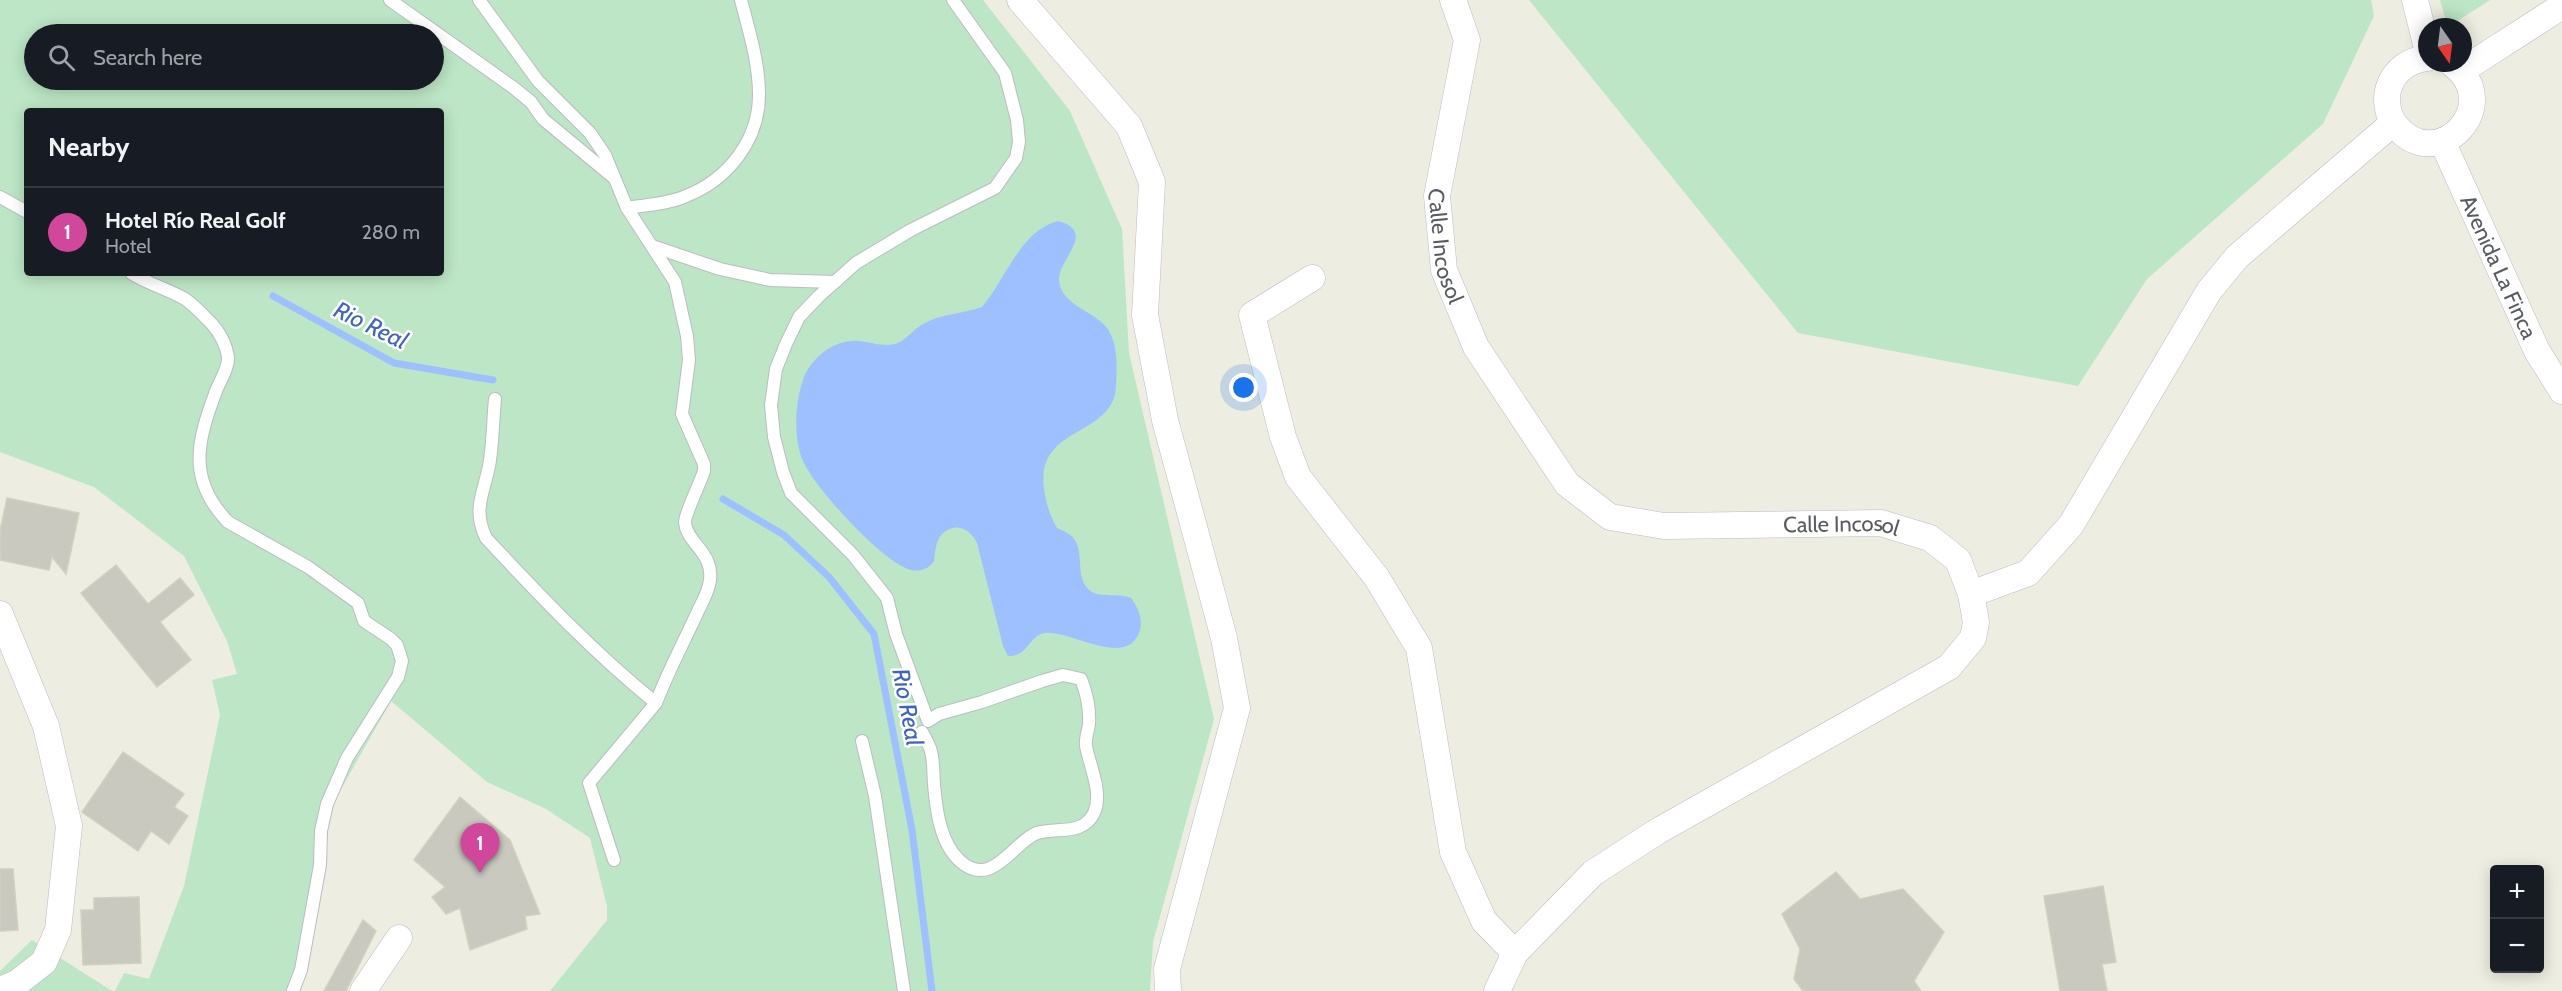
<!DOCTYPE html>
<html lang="en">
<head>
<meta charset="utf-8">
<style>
  body { margin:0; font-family:Cabin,sans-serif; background:#242831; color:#f1f3f6 }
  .controls { position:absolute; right:18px; bottom:18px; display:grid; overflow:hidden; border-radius:6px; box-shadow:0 3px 15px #0003 }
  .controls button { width:54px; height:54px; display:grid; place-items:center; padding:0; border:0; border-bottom:2px solid #363941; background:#171b24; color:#f1f3f6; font:30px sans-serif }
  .compass { position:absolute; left:2418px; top:18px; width:54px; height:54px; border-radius:50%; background:#171b24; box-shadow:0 3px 15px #0003; rotate:166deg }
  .you { position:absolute; left:1244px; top:388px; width:21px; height:21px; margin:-15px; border:4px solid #fff; border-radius:50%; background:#1a73e8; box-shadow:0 0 0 9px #1a73e833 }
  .badge { display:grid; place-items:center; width:39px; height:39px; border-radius:50%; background:#ee6125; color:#fff; font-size:20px; font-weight:700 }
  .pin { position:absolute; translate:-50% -50px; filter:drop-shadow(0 2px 3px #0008) }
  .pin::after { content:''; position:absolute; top:32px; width:21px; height:18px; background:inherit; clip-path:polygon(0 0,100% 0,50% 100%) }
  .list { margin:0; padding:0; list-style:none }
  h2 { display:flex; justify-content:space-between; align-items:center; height:78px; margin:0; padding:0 24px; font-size:26px }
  h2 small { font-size:20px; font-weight:400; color:#9ea1a6 }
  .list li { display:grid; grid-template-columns:39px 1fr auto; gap:18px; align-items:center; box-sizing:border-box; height:90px; padding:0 24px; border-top:2px solid #363941 }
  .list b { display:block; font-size:22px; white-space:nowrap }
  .list p { margin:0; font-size:20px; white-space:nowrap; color:#9ea1a6 }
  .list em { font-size:20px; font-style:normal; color:#9ea1a6 }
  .icon { flex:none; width:33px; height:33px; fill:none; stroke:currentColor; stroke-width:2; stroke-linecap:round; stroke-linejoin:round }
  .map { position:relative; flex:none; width:2562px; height:991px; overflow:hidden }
  .search { position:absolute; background:#171b24; box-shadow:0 3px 15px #0003; left:24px; top:24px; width:420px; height:66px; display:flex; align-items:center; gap:15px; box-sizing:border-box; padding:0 21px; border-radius:33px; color:#9ea1a6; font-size:22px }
  .panel { position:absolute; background:#171b24; box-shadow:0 3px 15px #0003; left:24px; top:108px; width:420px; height:168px; border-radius:6px }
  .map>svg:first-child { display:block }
  .green { fill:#bce6c5; fill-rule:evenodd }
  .water { fill:#9fc0ff }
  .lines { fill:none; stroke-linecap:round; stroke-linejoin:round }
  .stream { stroke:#9fc0ff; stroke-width:7 }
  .building { fill:#cac9c0; stroke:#d2d0bf; stroke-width:1.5 }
  .service-casing { stroke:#bbbcc3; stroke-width:14 }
  .minor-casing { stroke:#bbbcc3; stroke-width:27 }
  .service { stroke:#fff; stroke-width:12 }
  .minor { stroke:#fff; stroke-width:26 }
  .labels { text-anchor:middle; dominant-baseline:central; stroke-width:5; stroke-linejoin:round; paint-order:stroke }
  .street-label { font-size:22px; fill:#595b62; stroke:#fff }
  .water-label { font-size:24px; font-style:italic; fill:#3e62c6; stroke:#fff }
</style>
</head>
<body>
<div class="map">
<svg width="2562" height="991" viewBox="0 0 2562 991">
  <rect width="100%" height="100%" fill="#edede1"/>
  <!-- green -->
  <g class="green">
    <path d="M 0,0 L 983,0 L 1070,111 L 1122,229 L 1129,353 L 1214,719 L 1153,942 L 1150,991 L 550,991 L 607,920 L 607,906 L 590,838 L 546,809 L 487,782 L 391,701 L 332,805 L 308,947 L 295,991 L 115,991 L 124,973 L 149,979 L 184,886 L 220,715 L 212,680 L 237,674 L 227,641 L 184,556 L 94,487 L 0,452 ZM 34,34 L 434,34 L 434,80 L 34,80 ZM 27,111 L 441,111 L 441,273 L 27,273 Z"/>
    <polygon points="1529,0 2371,0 2374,16 2323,124 2147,279 2078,386 1798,333"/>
    <polygon points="2440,0 2490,0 2448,27"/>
    <polygon points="32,940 112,991 0,991 0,971"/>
  </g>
  <!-- water -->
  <path class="water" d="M 1058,221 C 1098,232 1058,259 1059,280 C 1061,307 1098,311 1109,331 C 1118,347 1117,367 1116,385 C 1115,438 1035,424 1044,489 C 1046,503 1050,516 1057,528 C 1064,531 1072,534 1076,542 C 1084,557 1074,583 1094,593 C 1104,597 1119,593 1131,598 C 1138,607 1144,621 1139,633 C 1125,668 1070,630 1045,633 C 1028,636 1028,657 1008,656 L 1003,646 L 977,543 C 971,529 955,521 942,534 C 936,540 935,552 934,561 C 929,569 920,572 911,570 C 883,563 814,487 803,461 C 793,438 795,403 803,380 C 811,357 835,339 859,341 C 870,342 884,347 895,344 C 907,340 914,328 925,323 C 943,313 963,314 982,307 C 1005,280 1021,230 1058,221 Z"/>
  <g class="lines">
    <!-- stream -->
    <g class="stream">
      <polyline points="273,296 394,363 493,380"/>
      <polyline points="723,499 784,535 829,577 874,634 912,830 932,991"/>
    </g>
  </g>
  <!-- building -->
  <g class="building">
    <polygon points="7,498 79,513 66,574 52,557 49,570 0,560 0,531"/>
    <polygon points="116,565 148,604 180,578 194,595 160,622 191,660 157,687 81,593"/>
    <polygon points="123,752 184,794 174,807 188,816 169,844 151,831 138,851 82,812"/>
    <polygon points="460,797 510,840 540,914 525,916 527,929 470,950 460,908 446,914 432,897 445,887 414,860"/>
    <polygon points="0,869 13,869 18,930 0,931"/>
    <polygon points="1836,872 1860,899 1903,889 1944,932 1914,981 1921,991 1803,991 1794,979 1800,949 1782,914"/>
    <polygon points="2103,886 2116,962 2102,964 2107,991 2060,991 2044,896"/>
    <polygon points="139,897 141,963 83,965 81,910 94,910 94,898"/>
    <polygon points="363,920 376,931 346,991 324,991"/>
  </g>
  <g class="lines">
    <!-- service casing -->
    <g class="service-casing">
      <g id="service">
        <polyline points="390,0 514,88 531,102 543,119 613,177"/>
        <path d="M 479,0 L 538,81 L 590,133 L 605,155 L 627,208 L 675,282 L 687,336 L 689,360 L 682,414 L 704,464 L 704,471 C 701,481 684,516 685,523 C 687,544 717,554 709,585 C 707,594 702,603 698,611 C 684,642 668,671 656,703"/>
        <polyline points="0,197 27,212"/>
        <path d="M 627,208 C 646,205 668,204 686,196 C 727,180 759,141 759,95 C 759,62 749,31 741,0"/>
        <polyline points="652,246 720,269 770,280 835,282"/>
        <path d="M 131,273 C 148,284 168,289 185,299 C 194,305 204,316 212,324 C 220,333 226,344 228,357 C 229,367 220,381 216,391 C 197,442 187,479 228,522 L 308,567 L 358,603 L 364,621 L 391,639 L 397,645 L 402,661 L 398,677 L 347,758 L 327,804 L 321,831 L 320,865 L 301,970 L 293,991"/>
        <path d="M 495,399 C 493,419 493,440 490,460 C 486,490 471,507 486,538 C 540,596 594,653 656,703 L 589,783 L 614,860"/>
        <path d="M 922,732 C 925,737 928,743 930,748 C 934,759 933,773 934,784 C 936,809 940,843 960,861 C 992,890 1014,841 1037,833 C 1057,827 1083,836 1094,813 C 1103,793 1090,767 1086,746 C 1085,739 1088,731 1089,724 C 1090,708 1087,694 1081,679 L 1063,675 L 1042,681 L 982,702 L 939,714 L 928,721 L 896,634 L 887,598 L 853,555 L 791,493 L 783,472 L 774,437 L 771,405 L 776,369 L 786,344 L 799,317 L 819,296 L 856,263 L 911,230 L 995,188 L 1016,158 L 1019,142 L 1017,120 L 1005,73 L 953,0"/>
        <polyline points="862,741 875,796 904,991"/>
      </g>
    </g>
    <!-- minor casing -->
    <g class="minor-casing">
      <g id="minor">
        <polyline points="1020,0 1129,126 1152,182 1145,315 1165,420 1224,638 1237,708 1167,969 1168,991"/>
        <path id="s1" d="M 1453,0 L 1467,40 L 1437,196 L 1444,270 L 1476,347 L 1567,484 L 1610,517 L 1664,526 L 1881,523 L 1930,538 L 1958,560 L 1971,594 L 1976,622 L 1973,638 L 1949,667 L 1658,831 L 1593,873 L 1515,953 L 1497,991"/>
        <polyline points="2415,0 2427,48"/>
        <path d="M 2427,58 C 2410,60 2395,69 2389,87 C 2385,99 2387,115 2396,126 C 2438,177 2507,103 2451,63"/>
        <polyline points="2461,71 2562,6"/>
        <path id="s2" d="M 2442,141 L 2537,351 L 2562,391"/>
        <polyline points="1312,278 1252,315 1283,437 1298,477 1377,578 1419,648 1453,852 1484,921 1515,953"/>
        <polyline points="1971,594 2028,573 2071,525 2209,291 2237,257 2393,123"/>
        <polyline points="0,614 46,726 69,826 58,930 44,962 17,983 0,990"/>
        <polyline points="363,991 399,938"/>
      </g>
    </g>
    <!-- service -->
    <use href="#service" class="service"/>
    <!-- minor -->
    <use href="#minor" class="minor"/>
  </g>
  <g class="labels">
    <!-- street labels -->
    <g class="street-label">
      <text stroke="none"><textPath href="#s1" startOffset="252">Calle Incosol</textPath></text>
      <text stroke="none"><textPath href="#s2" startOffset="138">Avenida La Finca</textPath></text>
      <text stroke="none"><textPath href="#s1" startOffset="810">Calle Incosol</textPath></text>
    </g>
    <!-- water labels -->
    <g class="water-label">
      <text transform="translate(371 325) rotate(26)">Rio Real</text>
      <text transform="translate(908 707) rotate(79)">Rio Real</text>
    </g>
  </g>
</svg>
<div class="controls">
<button>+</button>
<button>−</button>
</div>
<svg class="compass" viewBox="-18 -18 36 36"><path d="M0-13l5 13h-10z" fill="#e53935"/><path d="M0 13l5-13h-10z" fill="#9ea1a6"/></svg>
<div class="you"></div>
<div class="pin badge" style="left:480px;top:873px;background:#d1479c">1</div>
<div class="search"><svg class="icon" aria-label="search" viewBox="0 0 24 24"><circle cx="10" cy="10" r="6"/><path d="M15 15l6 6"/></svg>Search here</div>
<section class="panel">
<h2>Nearby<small></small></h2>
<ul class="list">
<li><span class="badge" style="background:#d1479c">1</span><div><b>Hotel Río Real Golf</b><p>Hotel</p></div><em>280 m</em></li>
</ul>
</section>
</div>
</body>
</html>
